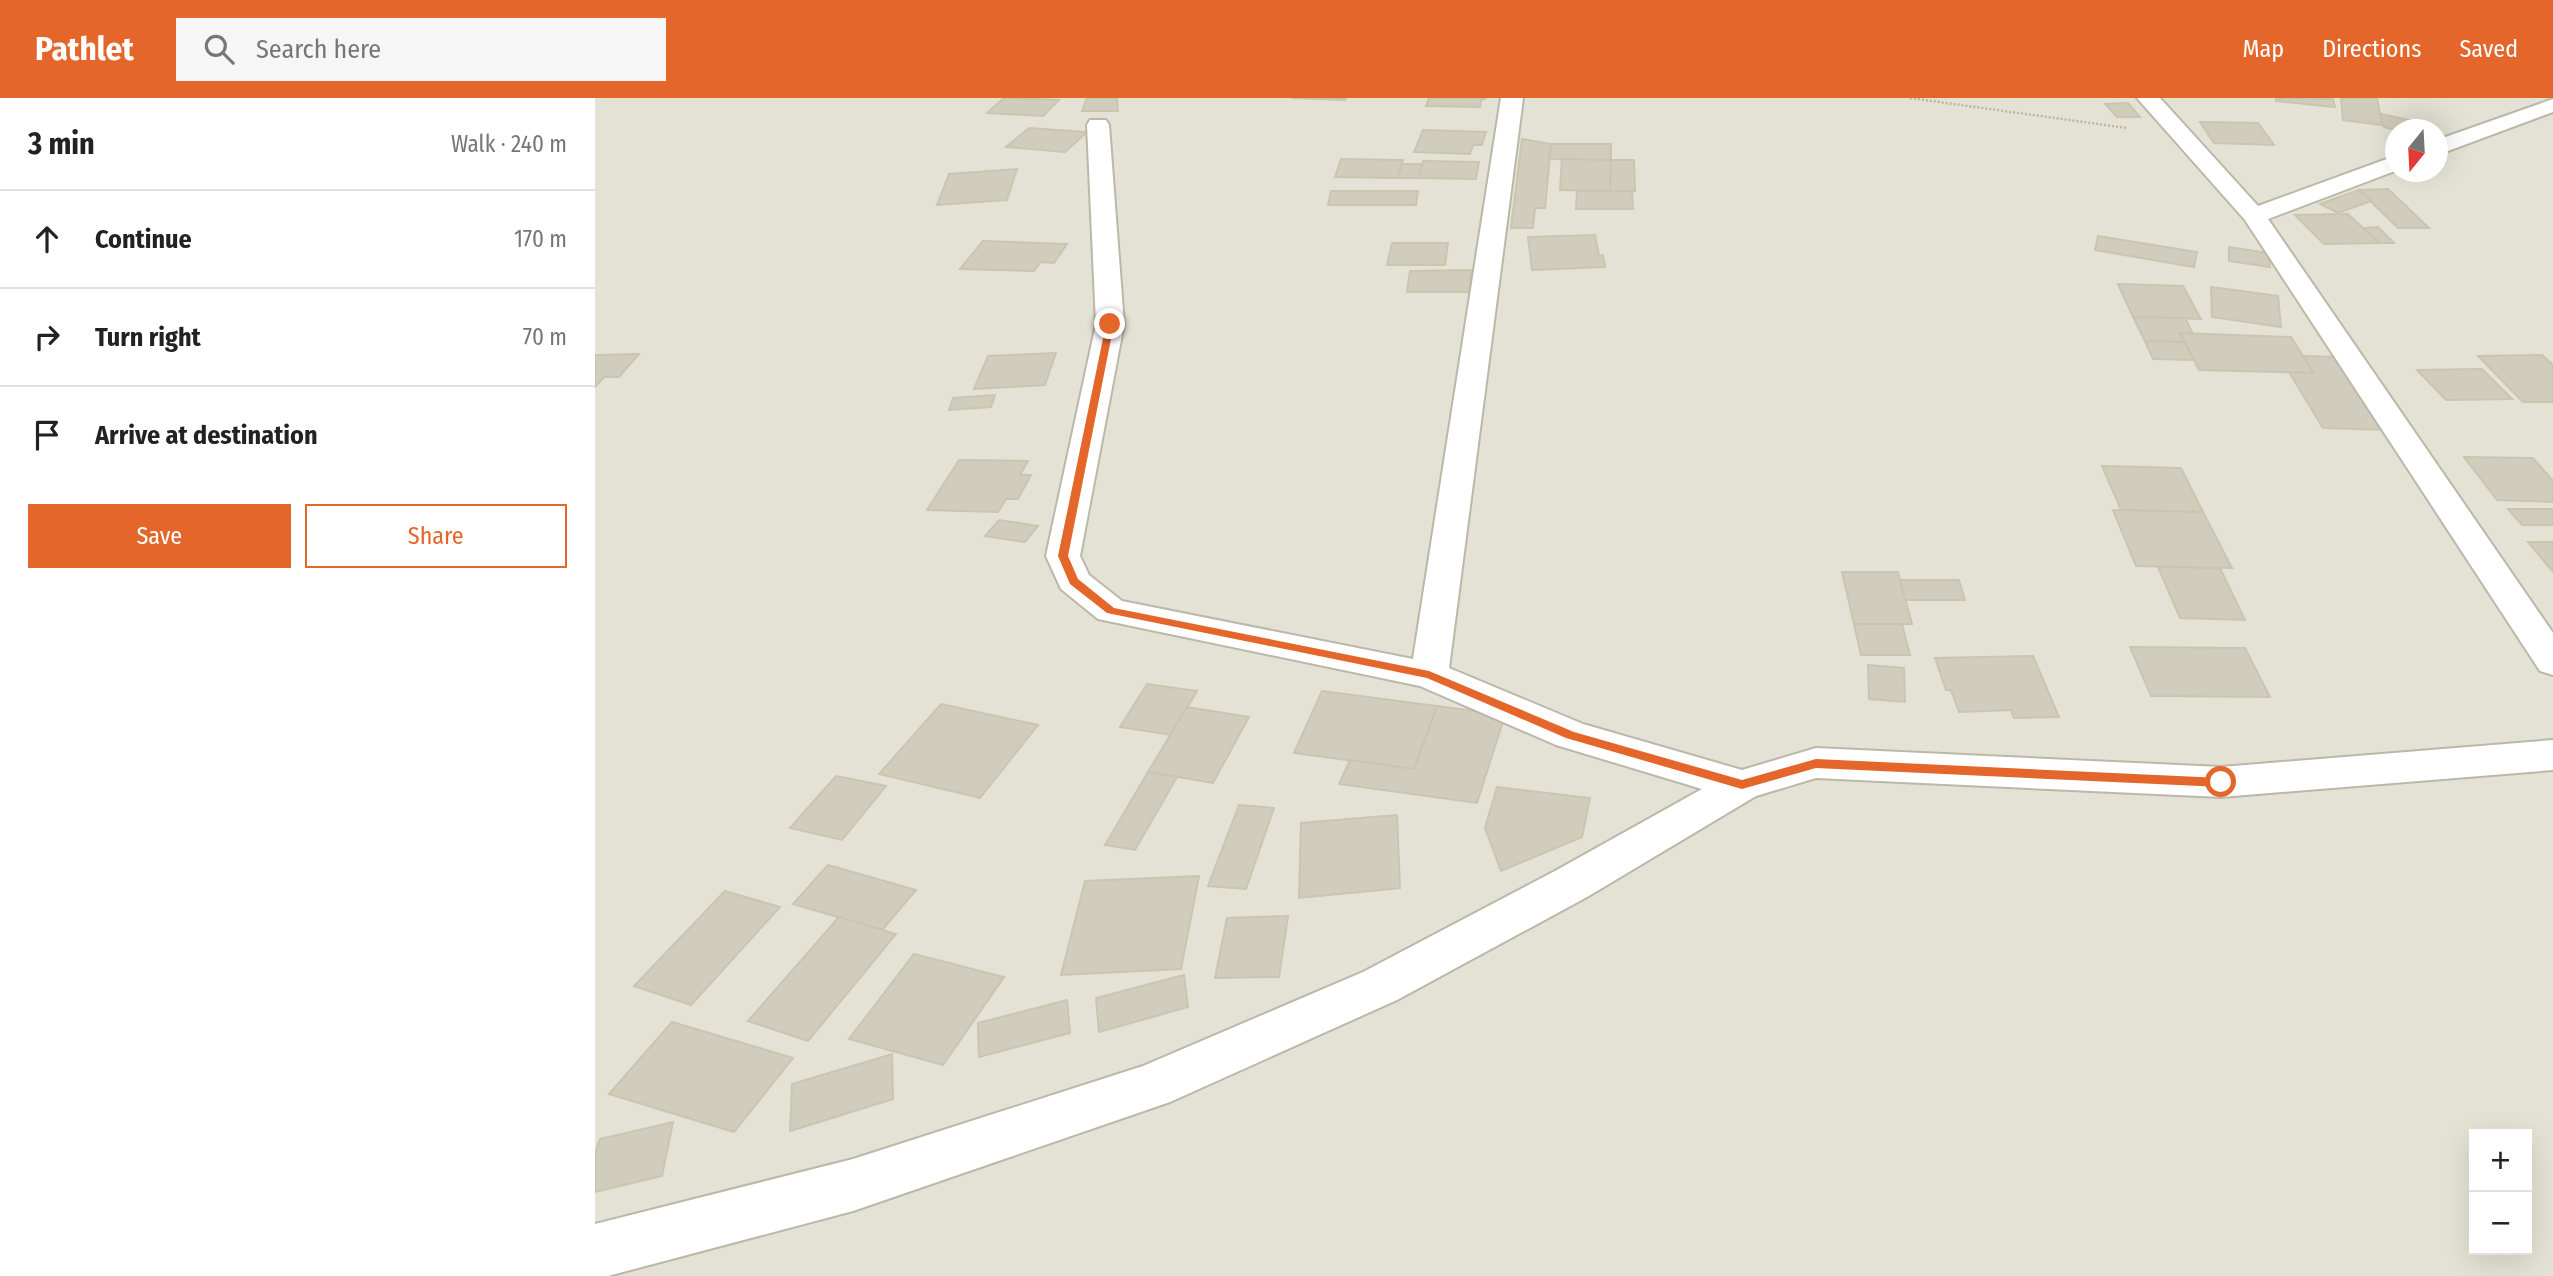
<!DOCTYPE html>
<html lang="en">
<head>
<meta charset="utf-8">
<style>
  body { margin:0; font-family:"Fira Sans Condensed",sans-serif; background:#f6f6f6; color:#222 }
  .controls { position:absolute; right:21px; bottom:21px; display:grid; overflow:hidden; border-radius:0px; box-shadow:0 7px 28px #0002 }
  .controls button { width:63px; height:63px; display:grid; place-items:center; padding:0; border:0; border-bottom:2px solid #e0e0e0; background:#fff; color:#222; font:35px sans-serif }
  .compass { position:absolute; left:1790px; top:21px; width:63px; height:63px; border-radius:50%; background:#fff; box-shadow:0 7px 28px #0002; rotate:198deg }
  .stop { position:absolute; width:21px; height:21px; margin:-16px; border:5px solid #e4662a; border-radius:50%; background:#fff }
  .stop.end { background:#e4662a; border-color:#fff; box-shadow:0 2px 7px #0008 }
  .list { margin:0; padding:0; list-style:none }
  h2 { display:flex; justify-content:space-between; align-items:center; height:91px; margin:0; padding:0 28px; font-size:30px }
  h2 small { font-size:23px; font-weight:400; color:#767676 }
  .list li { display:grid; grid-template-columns:46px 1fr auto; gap:21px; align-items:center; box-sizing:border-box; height:98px; padding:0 28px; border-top:2px solid #e0e0e0 }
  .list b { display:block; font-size:26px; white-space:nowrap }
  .list em { font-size:23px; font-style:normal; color:#767676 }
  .actions { display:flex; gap:14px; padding:21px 28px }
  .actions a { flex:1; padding:16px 0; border:2px solid #e4662a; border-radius:0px; text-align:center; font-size:24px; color:#e4662a }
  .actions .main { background:#e4662a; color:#fff }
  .icon { flex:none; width:38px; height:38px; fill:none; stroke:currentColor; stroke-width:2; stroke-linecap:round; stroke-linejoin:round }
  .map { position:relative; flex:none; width:1958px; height:1178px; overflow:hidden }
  header { display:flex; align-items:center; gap:42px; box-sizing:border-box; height:98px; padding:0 35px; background:#e4662a; color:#fff }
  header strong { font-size:33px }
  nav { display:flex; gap:38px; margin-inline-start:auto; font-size:24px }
  .search { width:490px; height:63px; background:#f6f6f6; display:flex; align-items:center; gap:18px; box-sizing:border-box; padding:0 24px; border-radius:0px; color:#767676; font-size:26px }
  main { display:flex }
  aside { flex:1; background:#fff }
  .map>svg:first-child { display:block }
  .residential { fill:#e4e2d4; fill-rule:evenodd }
  .building { fill:#d1cdbc; stroke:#cbc5b0; stroke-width:2 }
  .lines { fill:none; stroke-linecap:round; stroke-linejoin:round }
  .minor-casing { stroke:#bbb8a9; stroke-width:4 }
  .path { stroke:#bcb69c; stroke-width:2.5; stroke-dasharray:2 2; stroke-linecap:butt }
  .minor { fill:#fff; fill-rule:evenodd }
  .route { fill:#e4662a }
</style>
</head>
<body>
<header>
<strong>Pathlet</strong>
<div class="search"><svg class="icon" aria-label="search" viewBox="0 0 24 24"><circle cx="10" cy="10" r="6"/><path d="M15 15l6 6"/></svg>Search here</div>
<nav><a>Map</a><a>Directions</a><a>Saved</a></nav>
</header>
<main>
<aside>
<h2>3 min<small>Walk · 240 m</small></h2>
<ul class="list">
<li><svg class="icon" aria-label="ahead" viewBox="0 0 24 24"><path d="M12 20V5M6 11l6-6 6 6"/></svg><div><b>Continue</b></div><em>170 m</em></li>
<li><svg class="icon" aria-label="right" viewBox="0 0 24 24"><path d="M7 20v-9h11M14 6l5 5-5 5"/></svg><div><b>Turn right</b></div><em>70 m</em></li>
<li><svg class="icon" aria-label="arrive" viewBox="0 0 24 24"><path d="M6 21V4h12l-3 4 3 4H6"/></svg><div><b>Arrive at destination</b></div></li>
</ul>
<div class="actions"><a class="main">Save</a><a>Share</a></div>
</aside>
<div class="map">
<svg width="1958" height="1178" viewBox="0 0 1958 1178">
  <rect width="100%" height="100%" fill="#f1efe6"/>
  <!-- residential -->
  <path class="residential" d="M 0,0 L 1958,0 L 1958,1178 L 0,1178 ZM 1800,32 L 1842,32 L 1842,74 L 1800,74 ZM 1879,1036 L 1932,1036 L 1932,1152 L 1879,1152 Z"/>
  <!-- building -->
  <g class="building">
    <polygon points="409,0 418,0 464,2 448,18 392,15"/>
    <polygon points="492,0 522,0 523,13 487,13"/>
    <polygon points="696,0 751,0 750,2"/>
    <polygon points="834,0 892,0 886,2 885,9 831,8"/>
    <polygon points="1681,0 1738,1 1740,9 1681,3"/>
    <polygon points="1746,0 1782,0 1787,27 1748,22"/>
    <polygon points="1533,5 1545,19 1522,19 1510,6"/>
    <polygon points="1786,16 1836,27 1833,32 1800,32 1789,29"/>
    <polygon points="1605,24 1663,25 1679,47 1619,45"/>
    <polygon points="434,30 492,34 470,54 411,49"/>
    <polygon points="828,32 891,34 887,47 878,47 875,56 819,54"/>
    <polygon points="927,41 956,46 950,110 940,110 938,130 916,130"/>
    <polygon points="956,46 1016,46 1016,62 954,61"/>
    <polygon points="746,61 808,62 803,80 740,79"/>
    <polygon points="967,61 1016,62 1015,93 965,92"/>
    <polygon points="1016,62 1039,62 1040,93 1015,93"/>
    <polygon points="828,63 884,64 881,81 824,80"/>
    <polygon points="807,66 827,66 824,80 803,80"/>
    <polygon points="422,71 412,102 342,107 354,76"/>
    <polygon points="1793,91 1834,130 1803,130 1764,92"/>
    <polygon points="1764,92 1776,103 1743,115 1725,106"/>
    <polygon points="736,93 823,93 821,107 733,107"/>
    <polygon points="982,93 1037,93 1038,111 981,111"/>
    <polygon points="1753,116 1784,145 1729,146 1700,117"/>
    <polygon points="1783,129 1799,145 1784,145 1768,130"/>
    <polygon points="1000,137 1004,158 1008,157 1010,169 937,172 933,139"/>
    <polygon points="1503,138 1602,154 1599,169 1500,152"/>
    <polygon points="388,143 472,146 459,165 446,164 439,173 365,171"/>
    <polygon points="797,145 853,145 850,167 792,167"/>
    <polygon points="1634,149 1674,155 1675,169 1634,163"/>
    <polygon points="876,172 875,194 812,194 815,173"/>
    <polygon points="1523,186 1588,188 1606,221 1538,219"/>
    <polygon points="1616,189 1683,198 1686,229 1617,219"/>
    <polygon points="1538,219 1590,220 1598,236 1585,235 1589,244 1550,243"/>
    <polygon points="1585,235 1696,239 1719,275 1604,272"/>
    <polygon points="1550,243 1589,244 1599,262 1558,261"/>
    <polygon points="461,255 450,287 379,291 393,258"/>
    <polygon points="44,256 24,279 9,279 0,289 0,257"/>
    <polygon points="1947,257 1958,267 1958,304 1928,304 1883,258"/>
    <polygon points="1708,258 1744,259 1793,332 1728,330 1694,274 1719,275"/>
    <polygon points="1887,271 1917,301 1851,302 1822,272"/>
    <polygon points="400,297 396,309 354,312 358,300"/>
    <polygon points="1869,359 1938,360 1958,383 1958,404 1902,402"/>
    <polygon points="364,362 433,363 425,377 436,377 423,401 411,401 403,414 332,412"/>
    <polygon points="1507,368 1586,370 1608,414 1526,412"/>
    <polygon points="1913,411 1958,411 1958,427 1927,427"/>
    <polygon points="1518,412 1608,414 1637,470 1541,468"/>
    <polygon points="404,422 443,428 430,444 390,438"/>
    <polygon points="1933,444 1958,444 1958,474"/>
    <polygon points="1563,469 1625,470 1650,522 1585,520"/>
    <polygon points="1247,474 1303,474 1317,526 1259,526"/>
    <polygon points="1305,482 1364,482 1370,502 1310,502"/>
    <polygon points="1259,526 1307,526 1315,557 1266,557"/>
    <polygon points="1535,549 1650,550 1675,599 1556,598"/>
    <polygon points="1438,558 1464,619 1419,620 1416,612 1364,614 1356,592 1351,592 1340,560"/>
    <polygon points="1273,567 1309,570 1310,604 1274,601"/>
    <polygon points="552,586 602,593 576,637 525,629"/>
    <polygon points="727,593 842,608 819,671 699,655"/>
    <polygon points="346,606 443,627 385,700 284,676"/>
    <polygon points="842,608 910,617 882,705 744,686 755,662 819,671"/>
    <polygon points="592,609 654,619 618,685 553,674"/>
    <polygon points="553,674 582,679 540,752 510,747"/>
    <polygon points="241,678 291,688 247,742 195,730"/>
    <polygon points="902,689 995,700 987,739 906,773 890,730"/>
    <polygon points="644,707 679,710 651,791 613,788"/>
    <polygon points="802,717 805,790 704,800 706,725"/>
    <polygon points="233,767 321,792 287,832 198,806"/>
    <polygon points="604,778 586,871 466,877 490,783"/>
    <polygon points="130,793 185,809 96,907 39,888"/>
    <polygon points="693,818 684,879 620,880 632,820"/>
    <polygon points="244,819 301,836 213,943 153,923"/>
    <polygon points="319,856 409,879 348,967 254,941"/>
    <polygon points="589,877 593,909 504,934 501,900"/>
    <polygon points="472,902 475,935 384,959 383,925"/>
    <polygon points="77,924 198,960 139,1034 14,996"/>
    <polygon points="297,956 298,1001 195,1033 197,986"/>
    <polygon points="78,1024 67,1078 0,1094 0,1055 5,1041"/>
  </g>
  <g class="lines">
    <!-- minor casing -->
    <g class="minor-casing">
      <g id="minor">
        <polygon points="906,0 928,0 854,570 988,626 1147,672 1221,650 1626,669 1958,642 1958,672 1626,699 1221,680 1161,698 992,799 802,902 575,1004 258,1113 13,1178 0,1178 0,1126 258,1061 548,968 768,874 960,773 1107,691 961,647 825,588 503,521 466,491 451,458 501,226 492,27 495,22 511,22 514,27 529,226 485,458 494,477 527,503 818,561"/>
        <polygon points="1542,0 1565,0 1663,108 1800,58 1800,73 1673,121 1958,535 1958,577 1945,573 1650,122"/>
        <polygon points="1958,1 1958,14 1842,57 1842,42"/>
      </g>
    </g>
    <!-- path -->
    <polyline class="path" points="1315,0 1532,30"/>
    <!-- minor -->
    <use href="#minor" class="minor"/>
  </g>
  <!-- route -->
  <polygon class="route" points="515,224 519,226 473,458 483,481 519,510 834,573 979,634 1147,682 1221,661 1626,680 1632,684 1626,689 1221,670 1147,691 971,640 832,580 512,515 475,486 463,458 511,226"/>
</svg>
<div class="controls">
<button>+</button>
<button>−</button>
</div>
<svg class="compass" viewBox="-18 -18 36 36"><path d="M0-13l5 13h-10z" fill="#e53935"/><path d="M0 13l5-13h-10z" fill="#767676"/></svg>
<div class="stop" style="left:1626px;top:684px"></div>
<div class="stop end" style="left:515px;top:226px"></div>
</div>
</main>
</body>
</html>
